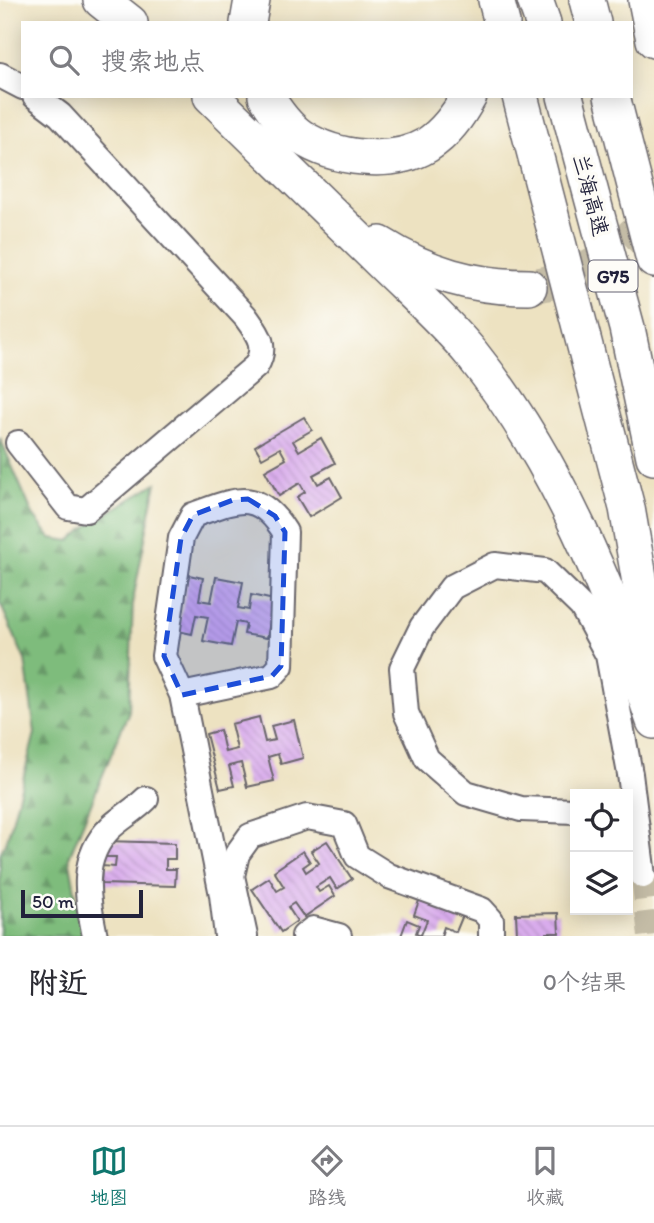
<!DOCTYPE html>
<html lang="zh">
<head>
<meta charset="utf-8">
<style>
  body { margin:0; font-family:Itim,"LXGW WenKai TC",sans-serif; background:#f2f2f3; color:#2b2b33 }
  .controls { position:absolute; right:21px; bottom:21px; display:grid; overflow:hidden; border-radius:0px; box-shadow:0 4px 18px #0003 }
  .controls button { width:63px; height:63px; display:grid; place-items:center; padding:0; border:0; border-bottom:2px solid #e1e1e2; background:#fff; color:#2b2b33; font:35px sans-serif }
  .scale { position:absolute; left:21px; bottom:18px; width:122px; box-sizing:border-box; padding-left:7px; border:4px solid #22223b; border-top:0; font-size:19px; line-height:24px; white-space:nowrap; color:#22223b; -webkit-text-stroke:5px #fdfcf7; paint-order:stroke }
  .list { margin:0; padding:0; list-style:none }
  h2 { display:flex; justify-content:space-between; align-items:center; height:91px; margin:0; padding:0 28px; font-size:30px }
  h2 small { font-size:23px; font-weight:400; color:#7c7c81 }
  .icon { flex:none; width:38px; height:38px; fill:none; stroke:currentColor; stroke-width:2; stroke-linecap:round; stroke-linejoin:round }
  .map { position:relative; flex:none; width:654px; height:936px; overflow:hidden }
  .search { position:absolute; background:#fff; box-shadow:0 4px 18px #0003; left:21px; right:21px; top:21px; height:77px; display:flex; align-items:center; gap:18px; box-sizing:border-box; padding:0 24px; border-radius:0px; color:#7c7c81; font-size:26px }
  .sheet { height:189px; background:#fff }
  nav { display:flex; justify-content:space-around; align-items:center; box-sizing:border-box; height:98px; border-top:2px solid #e1e1e2; background:#fff; font-size:19px; color:#7c7c81 }
  nav a { display:grid; justify-items:center; gap:4px }
  nav .on { color:#0f766e }
  .map>svg:first-child { display:block }
  .forest { fill:url(#forest-firs); stroke:#506f5c; stroke-width:2 }
  .building { fill:url(#building-back-hatch) }
  .lines { fill:none; stroke-linecap:round; stroke-linejoin:round }
  .minor-tunnel { stroke:#c4bca6; stroke-width:24; stroke-dasharray:24 12; stroke-linecap:butt }
  .highway-tunnel { stroke:#c4bca6; stroke-width:35; stroke-dasharray:35 18; stroke-linecap:butt }
  .minor-casing { stroke:#69656a; stroke-width:28 }
  .highway-casing { stroke:#69656a; stroke-width:38 }
  .minor { stroke:#fff; stroke-width:24 }
  .highway { stroke:#fff; stroke-width:35 }
  .minor-bridge-casing { stroke:#69656a; stroke-width:28; stroke-linecap:butt }
  .minor-bridge { stroke:#fff; stroke-width:24 }
  .marked { fill:#1d4ed8; fill-opacity:0.2; stroke:#1d4ed8; stroke-width:5; stroke-dasharray:14 9; stroke-linejoin:round }
  .labels { text-anchor:middle; dominant-baseline:central; stroke-width:7; stroke-linejoin:round; paint-order:stroke }
  .shield { fill:#fdfcf7; stroke:#646373; stroke-width:2 }
  .shield-label { font-size:19px; font-weight:bold; fill:#22223b }
  .street-label { font-size:21px; fill:#22223b; stroke:#fdfcf7 }
</style>
</head>
<body>
<div class="map">
<svg width="654" height="936" viewBox="0 0 654 936">
  <defs>
    <pattern id="forest-firs" width="22" height="20" patternUnits="userSpaceOnUse" patternTransform="scale(1.75)"><rect width="22" height="20" fill="#7ebc7c"/><path d="M5 1l3.5 6h-7zM16 11l3.5 6h-7z" fill="#679867"/></pattern>
    <pattern id="building-back-hatch" width="6" height="6" patternUnits="userSpaceOnUse" patternTransform="scale(1.75)"><rect width="6" height="6" fill="#d9acec"/><path d="M-1 5l2 2M0 0l6 6M5-1l2 2" fill="none" stroke="#ba94cb"/></pattern>
  </defs>
  <rect width="100%" height="100%" fill="#fdfcf7"/>
  <filter id="ink" filterUnits="userSpaceOnUse"><feTurbulence type="fractalNoise" baseFrequency=".0143" numOctaves="2"/><feDisplacementMap in="SourceGraphic" scale="14" xChannelSelector="R" yChannelSelector="G"/><feConvolveMatrix kernelMatrix="1 2 1 2 8 2 1 2 1" color-interpolation-filters="sRGB"/></filter>
  <filter id="wash" filterUnits="userSpaceOnUse"><feTurbulence type="fractalNoise" baseFrequency=".00686" numOctaves="4" result="noise"/><feDisplacementMap in="SourceGraphic" scale="28" xChannelSelector="R" yChannelSelector="G"/><feGaussianBlur stdDeviation="1.57" result="paint"/><feColorMatrix in="noise" values="0 0 0 0 0 0 0 0 0 0 0 0 0 0 0 0 0 1.4 0 .05"/><feComposite in="paint" operator="in"/></filter>
  <g filter="url(#wash)">
    <rect width="100%" height="100%" fill="#ede2c1"/>
    <!-- forest -->
    <polygon class="forest" points="0,438 33,515 51,538 70,541 89,525 156,483 133,600 129,711 69,857 83,936 0,936 0,854 8,837 35,733 25,660 0,603"/>
    <g id="blocks">
      <!-- building -->
      <g class="building">
        <polygon points="304,417 312,430 293,441 299,451 321,438 335,463 313,475 318,484 331,477 342,497 309,517 297,497 305,492 300,483 279,496 265,471 286,459 280,448 262,458 255,446"/>
        <polygon points="189,575 203,578 199,600 211,602 216,577 243,582 238,608 249,610 251,595 274,600 267,638 244,634 246,624 236,622 231,646 203,641 208,617 196,615 192,634 178,631"/>
        <polygon points="259,717 265,742 275,740 271,726 294,720 303,758 281,764 278,754 268,757 274,781 247,787 241,763 229,766 234,786 220,789 206,734 220,730 225,752 237,749 231,724"/>
        <polygon points="105,841 175,843 175,859 166,859 166,869 176,869 175,886 101,884 102,866 115,867 116,857 105,857"/>
        <polygon points="327,841 352,879 337,889 330,878 316,887 319,892 329,886 335,896 304,917 294,903 288,907 297,921 281,932 252,889 269,878 277,891 284,887 274,871 303,851 310,862 303,867 306,872 319,863 311,851"/>
        <polygon points="420,898 463,915 456,932 444,927 441,936 401,936 407,920 419,925 416,933 421,935 427,920 414,915"/>
        <polygon points="558,913 559,933 547,933 547,936 517,934 516,914"/>
      </g>
    </g>
  </g>
  <g filter="url(#ink)">
    <use href="#blocks" fill-opacity="0" stroke="#69656a" stroke-width="2"/>
    <g class="lines">
      <!-- minor-tunnel -->
      <polyline class="minor-tunnel" points="643,876 650,936"/>
      <!-- highway-tunnel -->
      <path class="highway-tunnel" d="M 529,287 C 584,277 617,254 654,214"/>
      <!-- minor casing -->
      <g class="minor-casing">
        <g id="minor">
          <polyline points="0,75 23,87"/>
          <path d="M 18,443 L 68,507 L 86,510 L 256,366 C 268,345 258,334 245,316 L 60,115 L 35,96"/>
          <path d="M 182,695 L 272,676 L 281,666 L 285,532 C 257,487 236,500 193,515 L 181,538 L 164,656 L 182,695 L 222,895 L 227,936"/>
          <polyline points="575,811 521,809 466,793 427,759 406,713 402,668 422,627 452,587 495,565 545,571 582,607 608,655 630,774"/>
          <path d="M 95,936 C 87,897 79,858 111,827 C 122,817 135,810 146,799"/>
          <polyline points="245,936 232,876 237,854 250,836 307,817 344,824 357,856 389,876 482,910 491,920 491,936"/>
          <polyline points="304,936 313,929 339,936"/>
        </g>
      </g>
      <!-- highway casing -->
      <g class="highway-casing">
        <g id="highway">
          <polyline points="101,0 130,23"/>
          <polyline points="496,0 502,23"/>
          <polyline points="535,0 543,23"/>
          <polyline points="587,0 593,23"/>
          <polyline points="646,0 654,40"/>
          <polyline points="248,23 252,0"/>
          <path d="M 211,96 C 265,149 319,202 374,255 C 406,287 442,318 471,353 C 557,460 611,592 654,721"/>
          <path d="M 266,96 C 275,111 286,127 301,137 C 335,159 392,166 427,145 C 446,133 458,116 469,96"/>
          <polyline points="520,96 627,508 654,663"/>
          <polyline points="565,96 627,328 654,457"/>
          <polyline points="612,96 654,260"/>
          <path d="M 380,244 C 428,274 473,287 529,287"/>
        </g>
      </g>
      <!-- minor -->
      <use href="#minor" class="minor"/>
      <!-- highway -->
      <use href="#highway" class="highway"/>
      <!-- minor-bridge casing -->
      <g class="minor-bridge-casing">
        <polyline id="minor-bridge" points="630,774 643,876"/>
      </g>
      <!-- minor-bridge -->
      <use href="#minor-bridge" class="minor-bridge"/>
    </g>
  </g>
  <!-- marked area -->
  <path class="marked" d="M 248,499 L 275,516 L 285,532 L 281,666 L 272,676 L 182,695 L 164,656 L 181,538 L 193,515 L 233,500 Z"/>
  <g class="labels">
    <!-- shield labels -->
    <rect class="shield" x="588.5" y="260.5" width="49" height="31" rx="5"/>
    <g class="shield-label">
      <text x="613" y="276">G75</text>
    </g>
    <!-- street labels -->
    <g class="street-label">
      <text transform="translate(591 195) rotate(75)">兰海高速</text>
    </g>
  </g>
</svg>
<div class="controls">
<button><svg class="icon" aria-label="locate" viewBox="0 0 24 24"><circle cx="12" cy="12" r="6"/><path d="M12 2v4M12 18v4M2 12h4M18 12h4"/></svg></button>
<button><svg class="icon" aria-label="layers" viewBox="0 0 24 24"><path d="M12 4l9 5-9 5-9-5zM3 14l9 5 9-5"/></svg></button>
</div>
<div class="scale">50 m</div>
<div class="search"><svg class="icon" aria-label="search" viewBox="0 0 24 24"><circle cx="10" cy="10" r="6"/><path d="M15 15l6 6"/></svg>搜索地点</div>
</div>
<section class="sheet">
<h2>附近<small>0个结果</small></h2>
<ul class="list">
</ul>
</section>
<nav>
<a class="on"><svg class="icon" aria-label="map" viewBox="0 0 24 24"><path d="M3 6l6-2 6 2 6-2v14l-6 2-6-2-6 2zM9 4v14M15 6v14"/></svg>地图</a>
<a><svg class="icon" aria-label="directions" viewBox="0 0 24 24"><path d="M12 3l9 9-9 9-9-9zM9 14v-3h6M13 9l2 2-2 2"/></svg>路线</a>
<a><svg class="icon" aria-label="saved" viewBox="0 0 24 24"><path d="M7 4h10v16l-5-4-5 4z"/></svg>收藏</a>
</nav>
</body>
</html>
